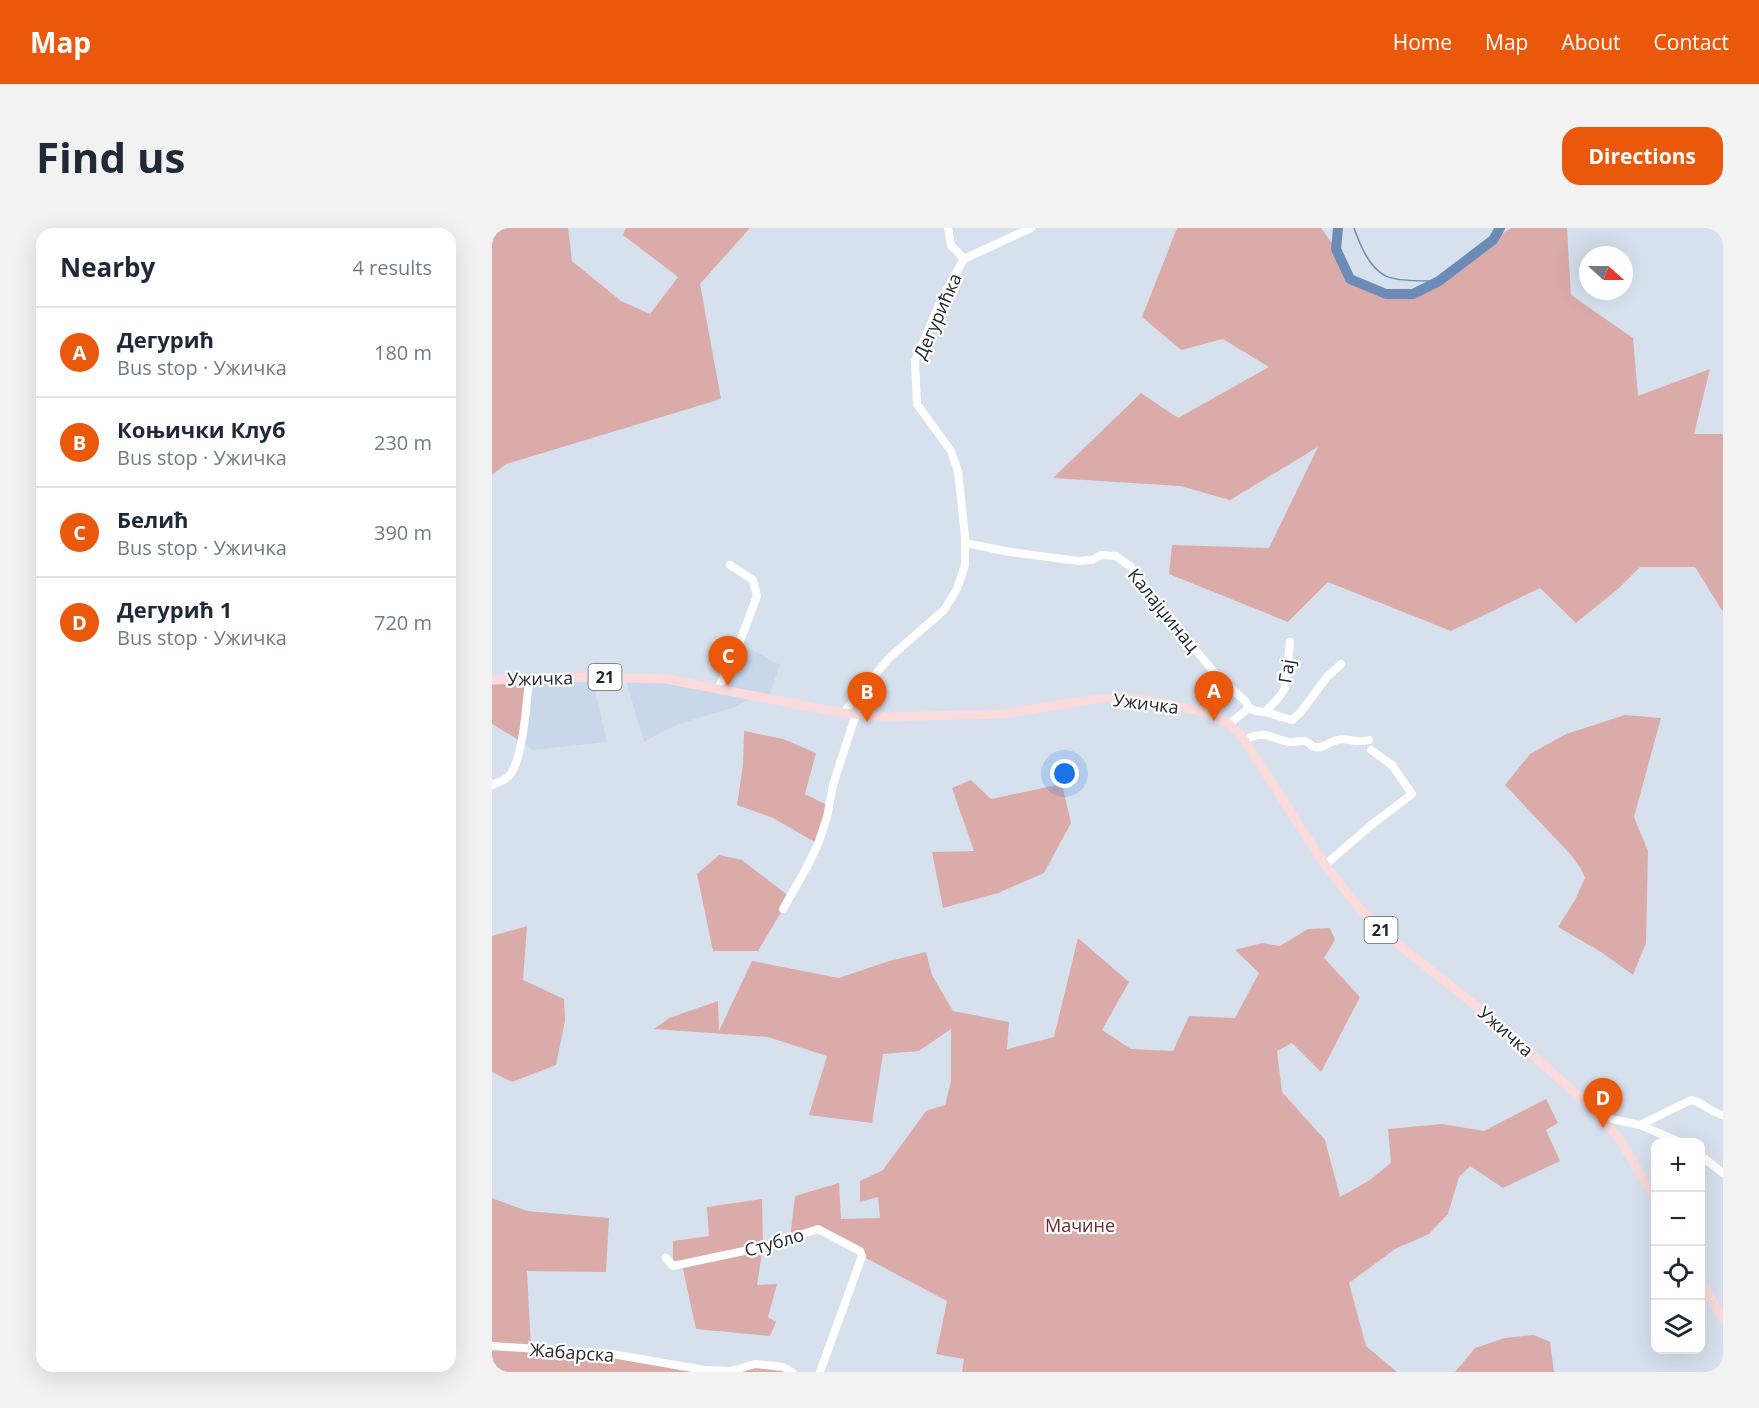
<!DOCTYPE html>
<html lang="en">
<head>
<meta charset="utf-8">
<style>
  body { margin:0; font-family:"Open Sans",sans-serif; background:#f2f2f3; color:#1f2937 }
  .controls { position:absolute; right:18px; bottom:18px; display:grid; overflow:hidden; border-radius:12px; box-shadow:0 6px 24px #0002 }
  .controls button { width:54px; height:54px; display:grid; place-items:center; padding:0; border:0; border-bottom:2px solid #e0e1e3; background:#fff; color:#1f2937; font:30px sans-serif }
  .compass { position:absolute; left:1087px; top:18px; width:54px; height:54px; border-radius:50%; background:#fff; box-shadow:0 6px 24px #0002; rotate:111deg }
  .you { position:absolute; left:573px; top:546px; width:21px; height:21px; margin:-15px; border:4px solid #fff; border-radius:50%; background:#1a73e8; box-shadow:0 0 0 9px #1a73e833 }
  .badge { display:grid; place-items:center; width:39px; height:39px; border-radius:50%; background:#ea580c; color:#fff; font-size:20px; font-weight:700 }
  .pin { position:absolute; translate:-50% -50px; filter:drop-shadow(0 2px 3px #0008) }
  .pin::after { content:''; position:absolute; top:32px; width:21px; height:18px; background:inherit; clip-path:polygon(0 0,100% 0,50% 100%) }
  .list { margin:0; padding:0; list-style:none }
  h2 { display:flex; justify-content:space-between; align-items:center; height:78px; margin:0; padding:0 24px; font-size:26px }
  h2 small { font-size:20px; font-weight:400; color:#747a83 }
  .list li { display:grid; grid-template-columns:39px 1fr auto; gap:18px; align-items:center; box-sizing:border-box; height:90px; padding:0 24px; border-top:2px solid #e0e1e3 }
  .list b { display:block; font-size:22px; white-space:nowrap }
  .list p { margin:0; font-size:20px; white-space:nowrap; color:#747a83 }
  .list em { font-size:20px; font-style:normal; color:#747a83 }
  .icon { flex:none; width:33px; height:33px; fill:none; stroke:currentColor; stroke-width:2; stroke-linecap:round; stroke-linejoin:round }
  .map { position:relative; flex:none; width:1231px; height:1144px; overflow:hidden; border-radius:18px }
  header { display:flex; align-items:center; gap:36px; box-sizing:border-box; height:84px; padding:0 30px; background:#ea580c; color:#fff }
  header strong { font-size:28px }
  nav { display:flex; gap:33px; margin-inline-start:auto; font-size:21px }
  .intro { display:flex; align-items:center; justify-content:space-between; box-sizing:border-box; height:144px; padding:0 36px }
  h1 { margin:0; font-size:42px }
  .button { padding:15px 27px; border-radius:18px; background:#ea580c; color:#fff; font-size:21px; font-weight:700 }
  main { display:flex; gap:36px; padding:0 36px }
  aside { flex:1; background:#fff; border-radius:18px; box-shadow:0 6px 24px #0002 }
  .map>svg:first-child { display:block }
  .built { fill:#c9d7ea }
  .green { fill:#dbabaa }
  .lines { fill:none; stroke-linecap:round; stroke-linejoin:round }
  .stream { stroke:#6c8bb6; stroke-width:1.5 }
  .river { stroke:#6c8bb6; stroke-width:10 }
  .minor { stroke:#fff; stroke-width:8 }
  .major { stroke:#fadada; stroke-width:9 }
  .labels { text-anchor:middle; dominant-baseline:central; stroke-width:4.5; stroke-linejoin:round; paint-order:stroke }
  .shield { fill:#fff; stroke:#64676b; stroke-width:1.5 }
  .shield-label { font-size:16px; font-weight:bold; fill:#22262b }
  .street-label { font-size:18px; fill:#22262b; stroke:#fff }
  .park-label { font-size:18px; fill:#70272c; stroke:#fff }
</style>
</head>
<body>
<header>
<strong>Map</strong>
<nav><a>Home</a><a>Map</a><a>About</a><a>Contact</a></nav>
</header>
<div class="intro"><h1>Find us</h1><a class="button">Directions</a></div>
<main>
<aside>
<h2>Nearby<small>4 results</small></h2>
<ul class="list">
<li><span class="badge">A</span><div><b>Дегурић</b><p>Bus stop · Ужичка</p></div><em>180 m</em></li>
<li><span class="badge">B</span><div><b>Коњички Клуб</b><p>Bus stop · Ужичка</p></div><em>230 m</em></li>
<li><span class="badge">C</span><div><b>Белић</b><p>Bus stop · Ужичка</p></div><em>390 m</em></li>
<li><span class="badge">D</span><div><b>Дегурић 1</b><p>Bus stop · Ужичка</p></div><em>720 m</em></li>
</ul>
</aside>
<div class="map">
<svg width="1231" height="1144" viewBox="0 0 1231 1144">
  <rect width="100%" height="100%" fill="#d7e1ee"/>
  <!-- built -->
  <g class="built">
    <polygon points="247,415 288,437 276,470 264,468 240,480 190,495 169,504 152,514 133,449 226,460"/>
    <polygon points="100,449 115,514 40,522 30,514 37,450"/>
  </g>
  <!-- green -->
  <g class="green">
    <polygon points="0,0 76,0 80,33 129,73 158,86 186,49 131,7 134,0 258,0 208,56 229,171 14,236 0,247"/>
    <polygon points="685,0 829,0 844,21 858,51 893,66 921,66 947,53 1001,12 1019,0 1075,0 1079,67 1141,110 1146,168 1218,141 1202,206 1231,206 1231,384 1203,339 1148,339 1127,360 1084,395 1048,360 959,403 836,354 796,394 677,346 680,317 777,320 826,219 738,272 688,258 561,250 649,165 686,190 777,139 731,111 689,122 650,89"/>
    <polygon points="37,450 30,514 0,496 0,452"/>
    <polygon points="1133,487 1169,490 1142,589 1156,623 1154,715 1141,747 1109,724 1066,699 1083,672 1093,650 1089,641 1079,627 1013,557 1038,526 1074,506"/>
    <polygon points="252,503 291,511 324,525 313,566 337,578 326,616 281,590 245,577 251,537"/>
    <polygon points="479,552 499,571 570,556 579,595 552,645 506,665 451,680 440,624 482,623 460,560"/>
    <polygon points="227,627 250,632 298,669 266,723 221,723 205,646"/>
    <polygon points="35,698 31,752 72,771 73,793 64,837 20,854 0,844 0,708"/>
    <polygon points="838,700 843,712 832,730 868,769 829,844 800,815 785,823 790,864 833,912 848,969 878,952 899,935 896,901 950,896 992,903 1054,871 1066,895 1054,902 1068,933 1011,960 978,938 967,949 956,986 937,1006 903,1021 857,1055 874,1118 905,1144 470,1144 472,1131 444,1126 455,1073 370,1028 326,1001 298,1010 303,968 347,955 349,991 388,990 386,969 368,974 368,953 391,942 434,883 453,877 459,853 459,801 427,823 391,826 380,895 317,887 335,828 276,809 162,801 177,790 226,773 227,803 260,733 347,750 394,734 434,724 440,747 461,783 517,794 515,821 562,809 586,710 637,754 610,802 639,821 681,823 697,788 743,790 767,745 743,722 770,715 788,718 816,701"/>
    <polygon points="0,970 35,983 117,990 114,1044 35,1043 39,1120 239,1143 263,1136 300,1144 0,1144"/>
    <polygon points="270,971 271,1019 265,1057 285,1056 276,1089 284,1094 278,1108 204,1101 190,1037 181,1038 181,1013 217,1008 215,979"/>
    <polygon points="1042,1107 1058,1114 1062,1144 963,1144 983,1120 1013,1110"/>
  </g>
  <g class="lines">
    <!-- stream -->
    <path class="stream" d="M 862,0 C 868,16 876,38 892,47 C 902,54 935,53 947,53"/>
    <!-- river -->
    <polyline class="river" points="846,0 844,21 858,51 894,66 921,66 947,53 1001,12 1008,0"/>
    <!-- minor -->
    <g class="minor">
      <polyline points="456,0 459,17 472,31"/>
      <polyline points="473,315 518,324 586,333 600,332 609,327 624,328 639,339 658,368 723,445 754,474 757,480 737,496"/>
      <polyline points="226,460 241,432 265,368 261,352 238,337"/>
      <polyline points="757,480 764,483 773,484 800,492 808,485 835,449 849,436"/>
      <polyline points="773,484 788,468 793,460 798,414"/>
      <polyline points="351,485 397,430 452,382 465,361 473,337 473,308 466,243 459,223 425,176 423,133 449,72 472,31 539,0"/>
      <path d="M 752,512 C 776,501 775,510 797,514 C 803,515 809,511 815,514 C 821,517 816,517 823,519 C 832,521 837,514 845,512 C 855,509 864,516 877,512"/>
      <path d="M 0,557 C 6,554 13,553 17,548 C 31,533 35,472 37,450"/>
      <polyline points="833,637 878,598 920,566 900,537 879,522"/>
      <polyline points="291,681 315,639 326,616 335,589 341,557 364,486"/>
      <polyline points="1110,889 1148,897 1188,914"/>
      <path d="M 1148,897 L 1199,872 C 1213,875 1217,884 1231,887"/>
      <polyline points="1208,927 1231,945"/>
      <polyline points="174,1030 181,1038 271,1019 326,1001 368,1023 370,1028 328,1144"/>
      <polyline points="0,1118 120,1126 212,1142 239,1143 263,1136 291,1139 300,1144"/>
    </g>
    <!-- major -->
    <g class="major">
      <polyline points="0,452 100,449 174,451 351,485 396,489 509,486 605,471 640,470 667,474 716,485 737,496 749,507 831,634 868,681 898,710 992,784 1099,879 1126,909 1164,971"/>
      <polyline points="1208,1051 1231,1091"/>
    </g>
  </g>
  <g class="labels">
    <!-- shield labels -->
    <g class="shield">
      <rect x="96.5" y="436" width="33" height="26" rx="4.5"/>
      <rect x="872.5" y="689" width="33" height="26" rx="4.5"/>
    </g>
    <g class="shield-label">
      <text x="113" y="449">21</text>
      <text x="889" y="702">21</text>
    </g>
    <!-- street labels -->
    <g class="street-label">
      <text transform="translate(445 88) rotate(-66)">Дегурићка</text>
      <text transform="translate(672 382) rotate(51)">Калајџинац</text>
      <text transform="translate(794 443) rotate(-81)">Гај</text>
      <text transform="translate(48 450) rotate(-1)">Ужичка</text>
      <text transform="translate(654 475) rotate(7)">Ужичка</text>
      <text transform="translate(1014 803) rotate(41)">Ужичка</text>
      <text transform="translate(282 1014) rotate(-16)">Стубло</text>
      <text transform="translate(80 1124) rotate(4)">Жабарска</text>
    </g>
    <!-- park labels -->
    <g class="park-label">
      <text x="588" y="997">Мачине</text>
    </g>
  </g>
</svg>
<div class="controls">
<button>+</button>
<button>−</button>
<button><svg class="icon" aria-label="locate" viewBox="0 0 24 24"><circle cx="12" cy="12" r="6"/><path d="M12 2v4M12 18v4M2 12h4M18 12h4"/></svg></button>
<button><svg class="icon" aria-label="layers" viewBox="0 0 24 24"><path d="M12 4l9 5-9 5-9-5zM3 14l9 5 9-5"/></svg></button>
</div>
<svg class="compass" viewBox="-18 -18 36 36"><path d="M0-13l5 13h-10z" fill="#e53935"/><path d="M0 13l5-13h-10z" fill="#747a83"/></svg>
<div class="you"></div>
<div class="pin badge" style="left:722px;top:493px">A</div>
<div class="pin badge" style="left:375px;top:494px">B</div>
<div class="pin badge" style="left:236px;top:458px">C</div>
<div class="pin badge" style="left:1111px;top:900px">D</div>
</div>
</main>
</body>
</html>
